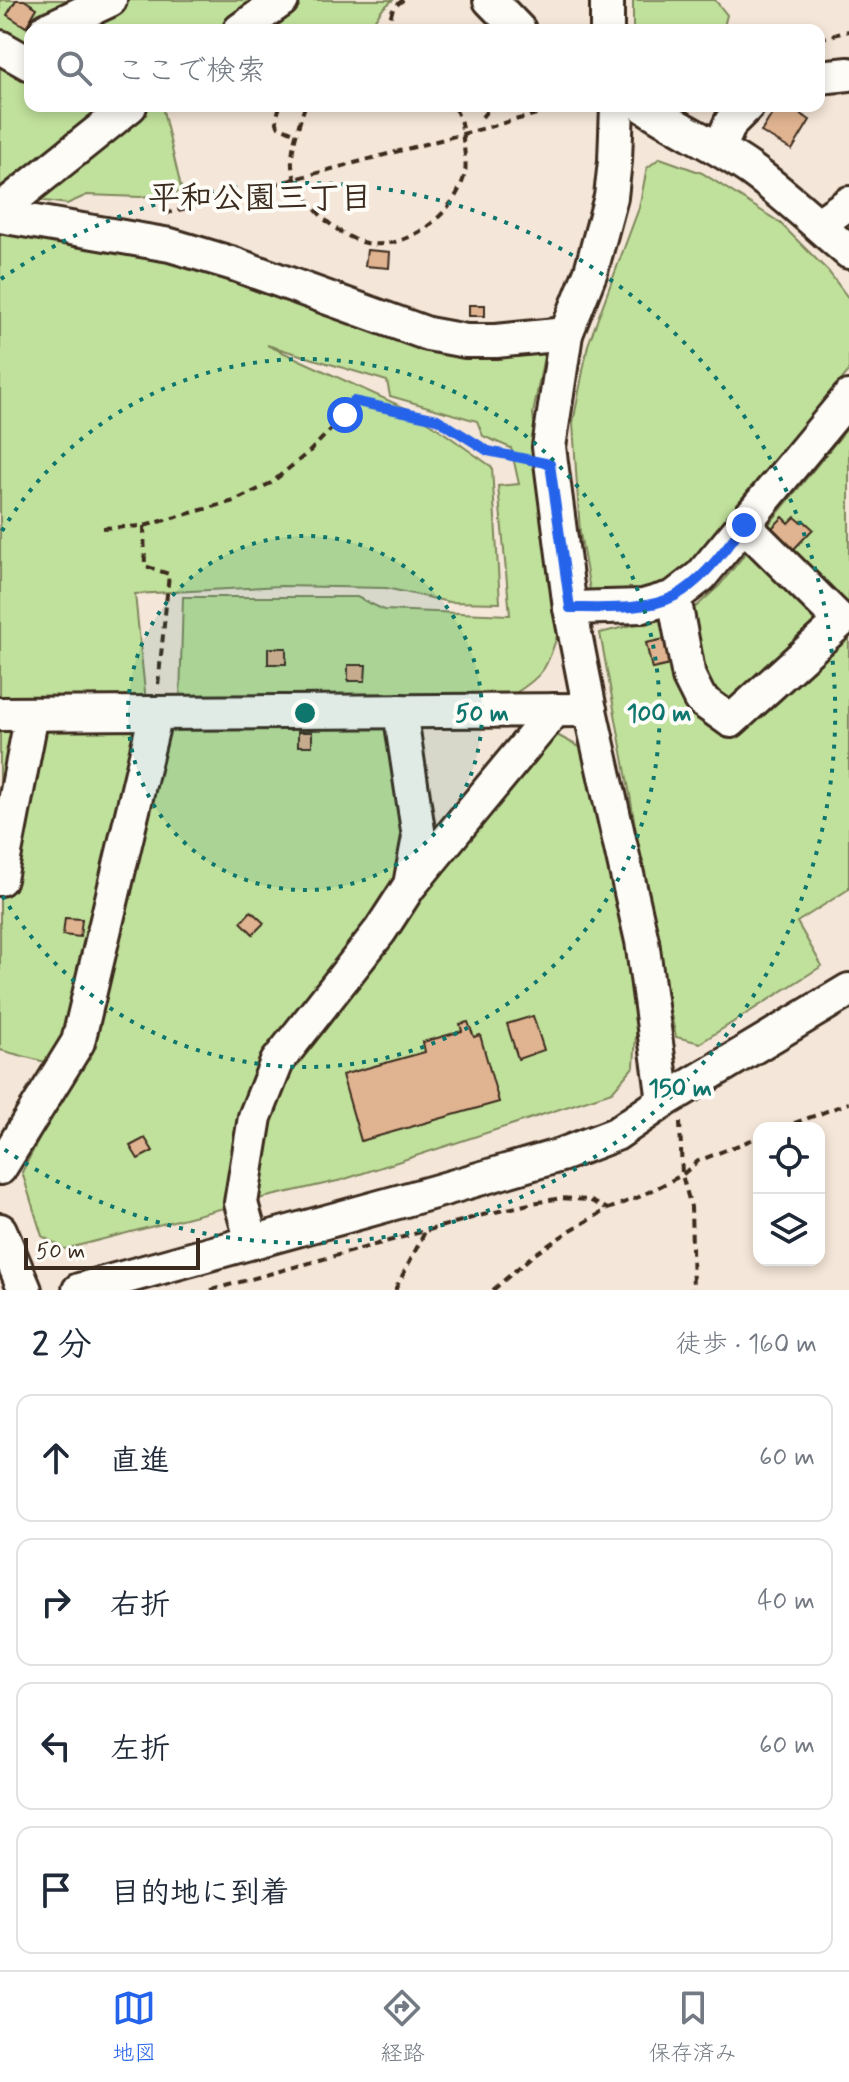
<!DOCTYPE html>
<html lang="ja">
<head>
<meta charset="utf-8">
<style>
  body { margin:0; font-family:Mynerve,"Klee One",sans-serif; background:#f2f2f3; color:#1f2937 }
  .controls { position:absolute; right:24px; bottom:24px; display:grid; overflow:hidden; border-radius:16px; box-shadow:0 4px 12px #0003 }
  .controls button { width:72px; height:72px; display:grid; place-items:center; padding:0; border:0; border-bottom:2px solid #e0e1e3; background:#fff; color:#1f2937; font:40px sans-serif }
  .scale { position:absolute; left:24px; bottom:20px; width:176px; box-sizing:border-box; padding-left:8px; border:4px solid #3b2a1e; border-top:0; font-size:22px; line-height:28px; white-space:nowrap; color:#3b2a1e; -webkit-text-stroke:6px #fdfcf7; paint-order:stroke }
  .stop { position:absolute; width:24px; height:24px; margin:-18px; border:6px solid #2563eb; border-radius:50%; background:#fff }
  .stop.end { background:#2563eb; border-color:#fff; box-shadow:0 2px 8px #0008 }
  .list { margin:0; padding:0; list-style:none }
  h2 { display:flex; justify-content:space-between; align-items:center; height:104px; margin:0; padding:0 32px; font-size:34px }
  h2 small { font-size:26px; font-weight:400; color:#747a83 }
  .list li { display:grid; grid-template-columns:52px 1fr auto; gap:24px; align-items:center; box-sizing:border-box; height:128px; margin:0 16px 16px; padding:0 16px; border:2px solid #e0e1e3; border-radius:16px }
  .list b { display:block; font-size:30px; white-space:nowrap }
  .list em { font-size:26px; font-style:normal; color:#747a83 }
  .icon { flex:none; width:44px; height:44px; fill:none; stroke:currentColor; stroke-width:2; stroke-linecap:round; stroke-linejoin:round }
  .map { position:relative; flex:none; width:849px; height:1290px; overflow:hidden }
  .search { position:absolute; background:#fff; box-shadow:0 4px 12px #0003; left:24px; right:24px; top:24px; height:88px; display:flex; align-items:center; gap:20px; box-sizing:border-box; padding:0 28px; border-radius:16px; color:#747a83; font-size:30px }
  .sheet { height:680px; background:#fff }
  nav { display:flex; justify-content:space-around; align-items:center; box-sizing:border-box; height:112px; border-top:2px solid #e0e1e3; background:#fff; font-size:22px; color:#747a83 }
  nav a { display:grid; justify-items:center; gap:4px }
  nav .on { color:#2563eb }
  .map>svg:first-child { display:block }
  .green { fill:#c0e19b; stroke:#7e865c; stroke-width:2 }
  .building { fill:#e0b491; stroke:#3b2a1e; stroke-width:2 }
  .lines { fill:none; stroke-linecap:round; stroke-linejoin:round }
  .minor-casing { stroke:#3b2a1e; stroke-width:38 }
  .path { stroke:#3b2a1e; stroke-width:4; stroke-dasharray:8 6; stroke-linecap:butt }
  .minor { stroke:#fdfcf7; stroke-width:32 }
  .route { stroke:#2563eb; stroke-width:10 }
  .ring { fill:none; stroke:#0f766e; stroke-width:4; stroke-dasharray:4 8 }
  .labels { text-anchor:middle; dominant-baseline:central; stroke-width:8; stroke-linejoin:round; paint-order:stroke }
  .neighbourhood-label { font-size:32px; font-weight:bold; fill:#3b2a1e; stroke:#fdfcf7 }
  .centre { fill:#0f766e; stroke:#fdfcf7; stroke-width:4 }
  .ring-label { font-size:24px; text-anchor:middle; font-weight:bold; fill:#0f766e; stroke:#fdfcf7; stroke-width:8; stroke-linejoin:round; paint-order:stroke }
</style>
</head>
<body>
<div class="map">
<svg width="849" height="1290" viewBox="0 0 849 1290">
  <rect width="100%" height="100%" fill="#f4e6d8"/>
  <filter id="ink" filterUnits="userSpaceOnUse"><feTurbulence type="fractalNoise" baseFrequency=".0125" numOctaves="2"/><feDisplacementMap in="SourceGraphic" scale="16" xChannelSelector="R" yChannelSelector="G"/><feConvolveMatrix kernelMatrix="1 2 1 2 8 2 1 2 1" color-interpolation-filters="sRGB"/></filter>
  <g filter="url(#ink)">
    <!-- green -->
    <g class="green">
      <polygon points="0,0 273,0 229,30 30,30 30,106 118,106 0,192"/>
      <polygon points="297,0 393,0 382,9 368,30 252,30"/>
      <polygon points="633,0 715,0 727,15 723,30 633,30"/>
      <polygon points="138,106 162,106 182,192 140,197 87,195 67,204 16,197"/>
      <polygon points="660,158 702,173 779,222 828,271 849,299 849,371 683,573 652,589 591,596 580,533 573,423 588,345 639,208 647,168"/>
      <path d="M 0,233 L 39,235 L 139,252 L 546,345 L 533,414 L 557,636 C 547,668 543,676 514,694 L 180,699 L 183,597 L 357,597 L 384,610 L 510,615 L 498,486 L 519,484 L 511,448 L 483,436 L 477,421 L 390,396 L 387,381 L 267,345 L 416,413 L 492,467 L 500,603 L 449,602 L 386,588 L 281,586 L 135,594 L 146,702 L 0,702 Z"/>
      <polygon points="849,426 849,889 797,922 822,966 700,1043 676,1037 651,924 630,795 600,633 686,612 697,606 719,586"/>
      <polygon points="394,727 409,846 396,886 261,1069 228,1207 65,1249 42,1236 22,1172 75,1070 0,1050 0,731"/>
      <polygon points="555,734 591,753 642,941 634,1066 612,1092 342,1180 258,1199 258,1182 267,1117 288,1064 422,889"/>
    </g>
    <!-- building -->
    <g class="building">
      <polygon points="16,0 24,0 37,8 26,27 7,15"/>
      <polygon points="777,106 787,106 810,120 792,150 761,132"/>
      <polygon points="367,250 390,252 389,268 365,266"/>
      <rect x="469" y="305" width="16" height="11"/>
      <polygon points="783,517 789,523 795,517 801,522 803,520 813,529 792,551 770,530"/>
      <polygon points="674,637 679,663 652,669 646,643"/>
      <rect x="268" y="648" width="18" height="16"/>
      <polygon points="348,665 366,665 365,681 348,681"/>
      <rect x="298" y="732" width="14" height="14"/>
      <polygon points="251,911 264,923 253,934 241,922"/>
      <polygon points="65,918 82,919 80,937 63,935"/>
      <polygon points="533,1016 544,1050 518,1059 507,1024"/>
      <polygon points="468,1022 474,1037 480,1035 499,1102 361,1141 342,1075 425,1052 423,1042 462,1031 460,1024"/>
      <polygon points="145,1138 153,1151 138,1159 130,1146"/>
    </g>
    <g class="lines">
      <!-- minor casing -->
      <g class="minor-casing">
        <g id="minor">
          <polyline points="490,0 519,30"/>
          <polyline points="46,30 110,0"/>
          <polyline points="240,30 282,0"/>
          <polyline points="607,30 607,0"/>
          <polyline points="0,47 30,64"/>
          <polyline points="819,77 849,74"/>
          <polyline points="617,106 615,161 611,197 591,271 566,334 549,447 570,608 590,710 642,941 664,1101"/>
          <path d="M 644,106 C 678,129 716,145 750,169 C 785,194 816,224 849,252"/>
          <polyline points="719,149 731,122 747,106"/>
          <polyline points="0,210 130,106"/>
          <polyline points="0,216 170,245 234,264 428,334 466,341 496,341 566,334"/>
          <polyline points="819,224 849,203"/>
          <polyline points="674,597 689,677 700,699 731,721 841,621 744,525"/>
          <polyline points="570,608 643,606 674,597 701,576 849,397"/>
          <polyline points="0,714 590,710"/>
          <polyline points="0,879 32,714"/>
          <polyline points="412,883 555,710"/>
          <polyline points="0,1168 78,1042 156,713"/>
          <polyline points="0,1230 25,1290"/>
          <polyline points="252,1242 241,1203 255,1117 277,1062 380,931 410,885 419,837 400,711"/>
          <polyline points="79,1290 434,1192 561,1155 616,1134 664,1101 849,990"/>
        </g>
      </g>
      <!-- path -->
      <g class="path">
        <polyline points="387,30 393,8 403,0"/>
        <polyline points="819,39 849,31"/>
        <polyline points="280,106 276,119 278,126 296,134"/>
        <path d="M 305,106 C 299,125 291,145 292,166 C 293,180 302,192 311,204 C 327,225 355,247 383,244 C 418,241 454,211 464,177 C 467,167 465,157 464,147 C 461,129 464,122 453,106"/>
        <polyline points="482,117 491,106"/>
        <polyline points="164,214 567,106"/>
        <polyline points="144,526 145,566 169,574 158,686"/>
        <polyline points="103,528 144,526 234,501 271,483 310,451 345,415 353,401 437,419 488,451 522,458"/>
        <polyline points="680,1122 682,1175 691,1207 693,1290"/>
        <polyline points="781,1128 849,1103"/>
        <polyline points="211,1290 483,1215 533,1203 561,1198 589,1200 608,1209"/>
        <polyline points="396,1290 396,1288 426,1230"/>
        <polyline points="493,1290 532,1256 571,1230 608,1209 639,1197 682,1175 698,1161 759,1137"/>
      </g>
      <!-- minor -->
      <use href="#minor" class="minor"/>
    </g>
  </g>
  <g class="lines" filter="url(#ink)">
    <!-- route -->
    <path class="route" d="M 345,415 L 353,401 L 437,419 L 488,451 L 550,464 L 570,608 C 601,608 647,611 675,596 C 704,580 724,550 744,525"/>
  </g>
  <!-- distance rings -->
  <circle cx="305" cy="713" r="177" fill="#0f766e" fill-opacity=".12"/>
  <g class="ring">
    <circle cx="305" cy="713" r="177"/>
    <path d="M2 531A354 354 0 1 1 2 895"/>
    <path d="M1 279A530 530 0 1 1 1 1147"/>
  </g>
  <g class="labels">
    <!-- neighbourhood labels -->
    <g class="neighbourhood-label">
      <text x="260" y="199">平和公園三丁目</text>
    </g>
  </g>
  <circle cx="305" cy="713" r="12" class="centre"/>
  <g class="ring-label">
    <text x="482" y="721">50 m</text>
    <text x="659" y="721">100 m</text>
    <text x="680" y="1096">150 m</text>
  </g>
</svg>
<div class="controls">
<button><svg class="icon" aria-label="locate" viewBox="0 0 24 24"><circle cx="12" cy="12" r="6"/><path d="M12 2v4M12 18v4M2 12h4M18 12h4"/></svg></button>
<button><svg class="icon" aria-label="layers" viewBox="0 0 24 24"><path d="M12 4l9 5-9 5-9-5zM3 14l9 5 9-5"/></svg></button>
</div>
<div class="scale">50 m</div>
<div class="stop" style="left:345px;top:415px"></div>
<div class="stop end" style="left:744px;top:525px"></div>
<div class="search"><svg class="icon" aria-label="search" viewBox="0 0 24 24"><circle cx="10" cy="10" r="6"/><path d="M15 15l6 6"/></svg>ここで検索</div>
</div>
<section class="sheet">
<h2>2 分<small>徒歩 · 160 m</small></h2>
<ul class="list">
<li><svg class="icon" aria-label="ahead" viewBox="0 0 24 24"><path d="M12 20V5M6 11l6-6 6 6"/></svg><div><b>直進</b></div><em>60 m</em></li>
<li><svg class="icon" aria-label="right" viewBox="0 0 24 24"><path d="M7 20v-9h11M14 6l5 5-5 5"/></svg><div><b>右折</b></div><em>40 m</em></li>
<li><svg class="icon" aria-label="left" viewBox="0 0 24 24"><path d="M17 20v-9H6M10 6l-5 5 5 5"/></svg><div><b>左折</b></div><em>60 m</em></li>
<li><svg class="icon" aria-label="arrive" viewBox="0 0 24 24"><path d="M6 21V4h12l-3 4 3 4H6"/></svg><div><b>目的地に到着</b></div></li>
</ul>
</section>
<nav>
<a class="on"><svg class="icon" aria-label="map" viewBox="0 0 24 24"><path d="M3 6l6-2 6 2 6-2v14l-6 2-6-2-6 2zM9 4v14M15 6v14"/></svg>地図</a>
<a><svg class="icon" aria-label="directions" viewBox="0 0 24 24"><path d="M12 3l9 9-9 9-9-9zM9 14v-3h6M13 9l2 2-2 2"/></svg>経路</a>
<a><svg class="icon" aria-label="saved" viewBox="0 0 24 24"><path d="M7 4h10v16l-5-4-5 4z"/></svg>保存済み</a>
</nav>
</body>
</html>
